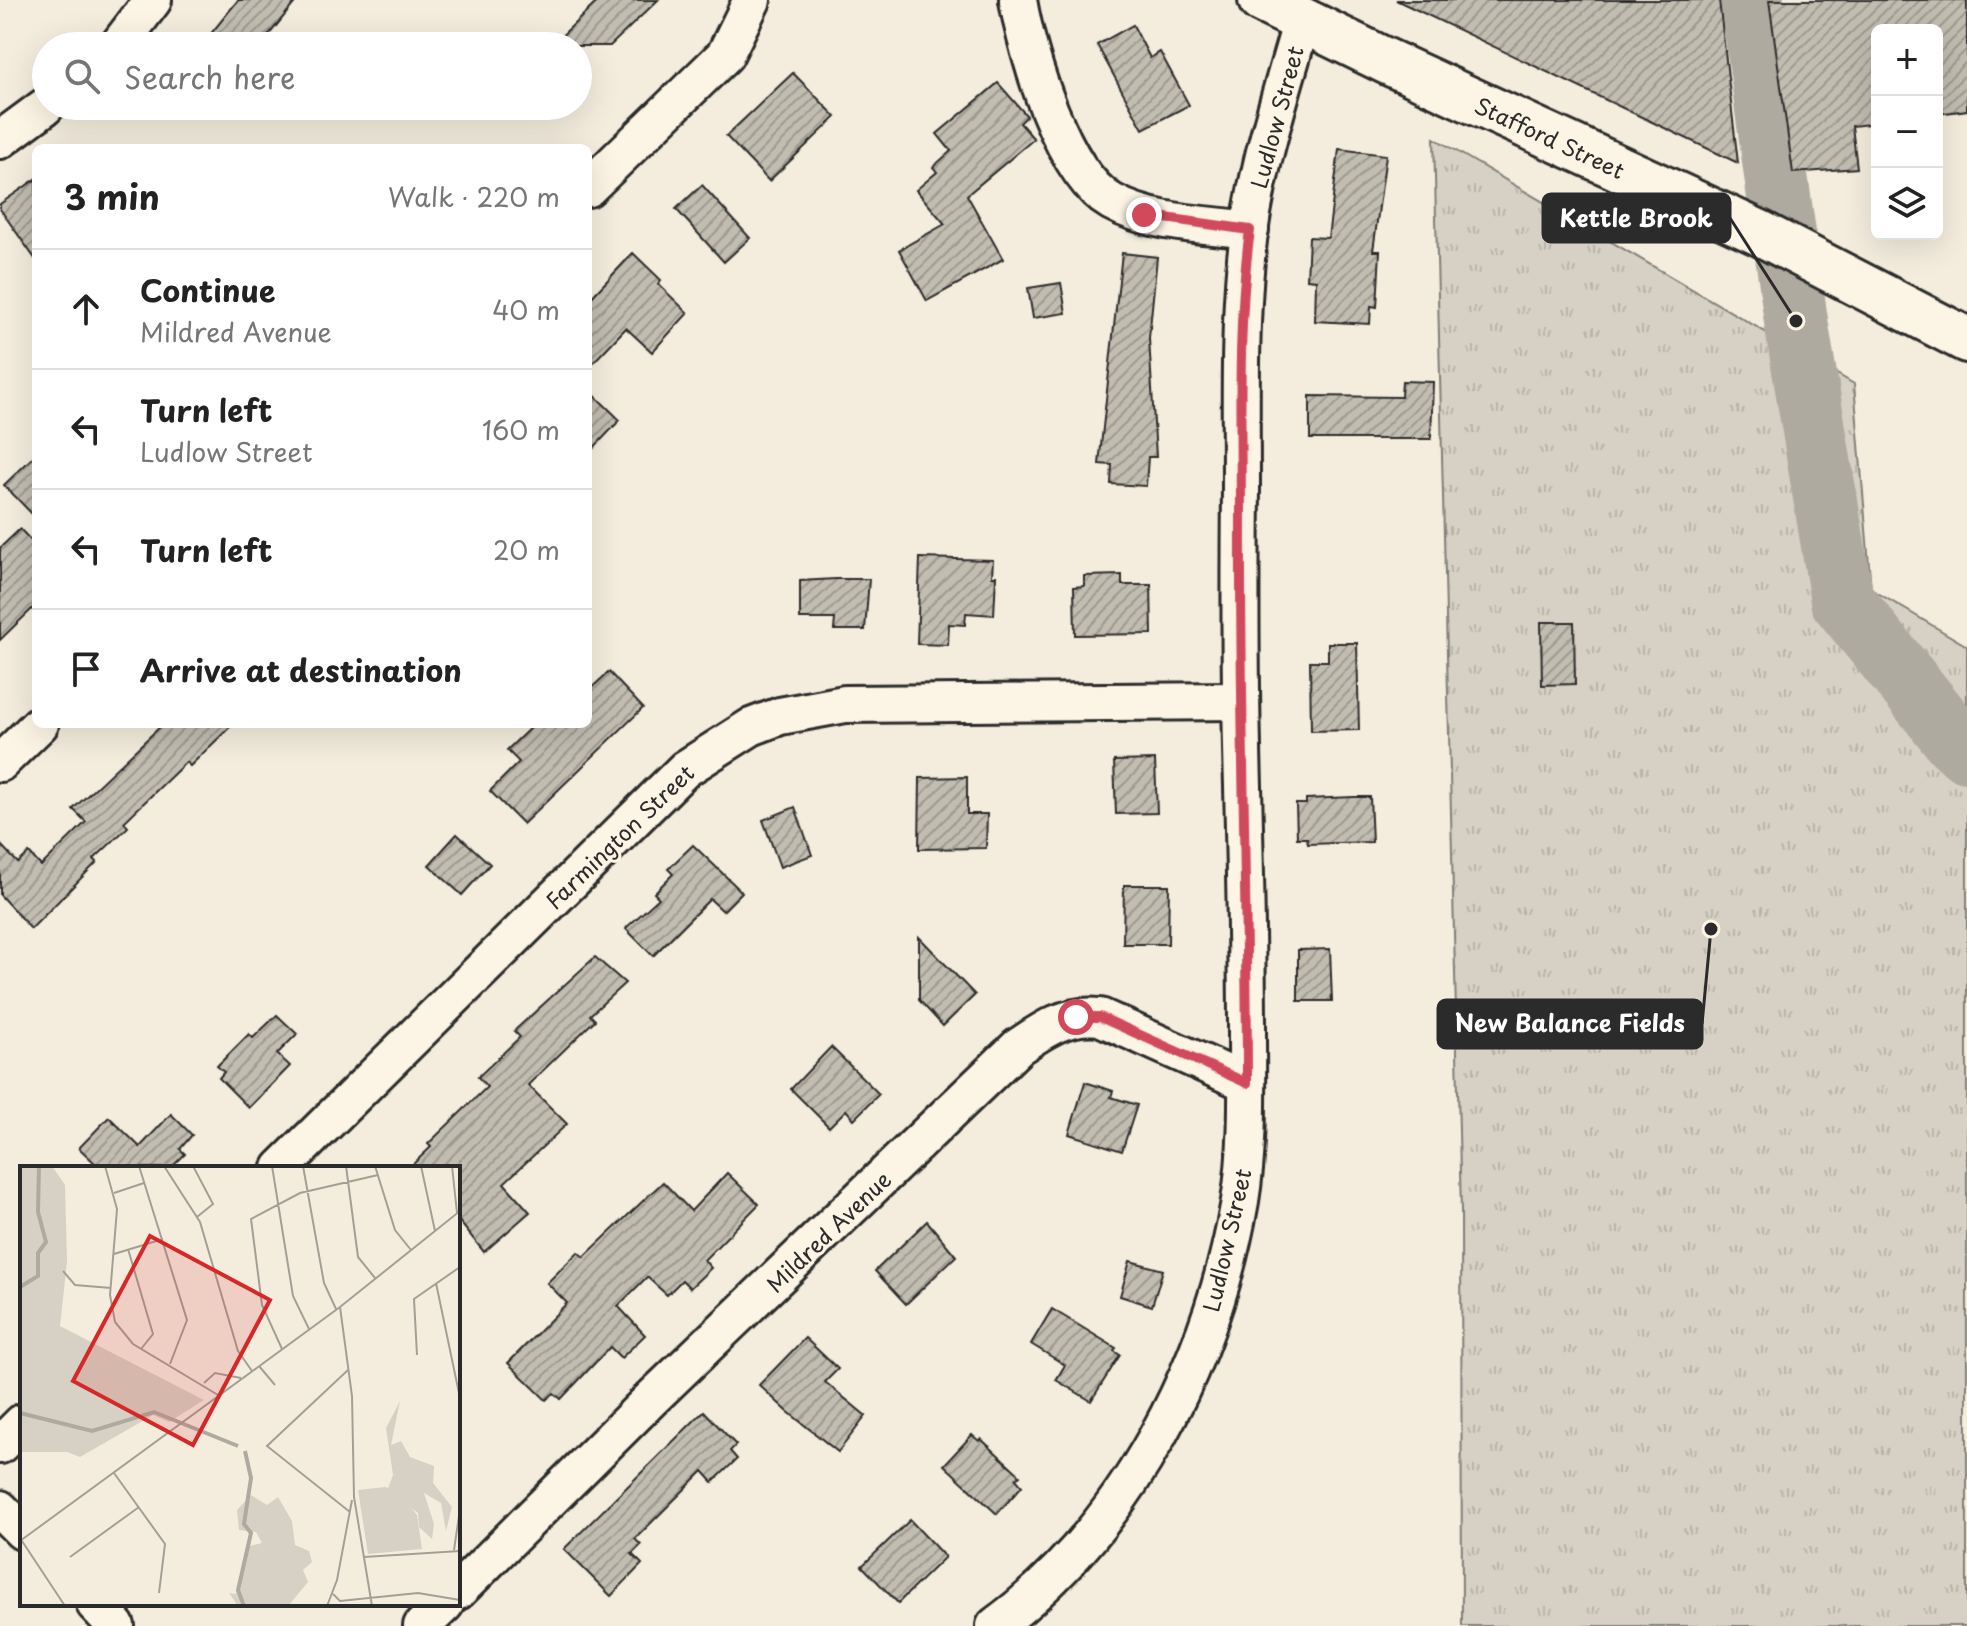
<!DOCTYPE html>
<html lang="en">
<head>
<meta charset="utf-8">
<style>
  body { margin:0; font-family:"Playpen Sans",sans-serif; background:#f6f6f6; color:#222 }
  .controls { position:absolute; right:24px; top:24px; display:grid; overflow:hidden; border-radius:12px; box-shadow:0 8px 32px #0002 }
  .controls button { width:72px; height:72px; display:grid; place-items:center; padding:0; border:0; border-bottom:2px solid #e0e0e0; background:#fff; color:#222; font:40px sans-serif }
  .stop { position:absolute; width:24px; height:24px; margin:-18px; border:6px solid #d1495b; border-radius:50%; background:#fff }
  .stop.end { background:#d1495b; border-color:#fff; box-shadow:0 2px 8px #0008 }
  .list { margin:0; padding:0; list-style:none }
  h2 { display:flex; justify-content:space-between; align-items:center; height:104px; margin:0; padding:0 32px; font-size:34px }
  h2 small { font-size:26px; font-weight:400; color:#767676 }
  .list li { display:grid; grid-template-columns:52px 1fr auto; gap:24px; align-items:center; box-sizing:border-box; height:120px; padding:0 32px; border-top:2px solid #e0e0e0 }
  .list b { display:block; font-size:30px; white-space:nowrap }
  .list p { margin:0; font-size:26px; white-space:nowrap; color:#767676 }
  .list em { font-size:26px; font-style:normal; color:#767676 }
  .icon { flex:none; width:44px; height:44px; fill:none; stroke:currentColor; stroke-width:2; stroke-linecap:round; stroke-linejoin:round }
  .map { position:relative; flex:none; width:1967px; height:1626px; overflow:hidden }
  .search { position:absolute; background:#fff; box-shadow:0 8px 32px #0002; left:32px; top:32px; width:560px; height:88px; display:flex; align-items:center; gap:20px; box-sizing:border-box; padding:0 28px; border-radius:44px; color:#767676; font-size:30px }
  .panel { position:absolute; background:#fff; box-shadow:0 8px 32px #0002; left:32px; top:144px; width:560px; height:584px; border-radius:12px }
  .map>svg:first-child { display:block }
  .park { fill:url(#park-tufts); stroke:#807e78; stroke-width:2 }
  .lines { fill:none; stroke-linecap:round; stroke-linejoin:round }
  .river { stroke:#afaaa0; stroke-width:64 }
  .building { fill:url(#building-hatch); stroke:#2b2b2b; stroke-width:2 }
  .minor-casing { stroke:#2b2b2b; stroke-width:42 }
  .major-casing { stroke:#2b2b2b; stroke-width:50 }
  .minor { stroke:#fcf5e5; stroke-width:36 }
  .major { stroke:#fcf5e5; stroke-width:44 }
  .route { stroke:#d1495b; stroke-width:10 }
  .labels { text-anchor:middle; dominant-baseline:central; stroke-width:6; stroke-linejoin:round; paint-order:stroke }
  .street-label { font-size:22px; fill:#2b2b2b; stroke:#fcf5e5 }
  .inset-river { fill:none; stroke:#afaaa0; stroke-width:4 }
  .inset-road { fill:none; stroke:#a49f96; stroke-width:2 }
  .view { fill:#d62828; fill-opacity:0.15; stroke:#d62828; stroke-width:4 }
  .inset-edge { fill:none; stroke:#2b2b2b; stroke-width:4 }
  .leader { fill:none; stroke:#2b2b2b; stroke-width:3 }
  .callout-dot { fill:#2b2b2b; stroke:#fcf5e5; stroke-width:3 }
  .callout { fill:#2b2b2b; stroke:#2b2b2b; stroke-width:3 }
  .callout-label { font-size:24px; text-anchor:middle; font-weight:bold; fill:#fff }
</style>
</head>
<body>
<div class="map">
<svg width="1967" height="1626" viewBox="0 0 1967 1626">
  <defs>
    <pattern id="park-tufts" width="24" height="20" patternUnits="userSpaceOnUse" patternTransform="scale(2)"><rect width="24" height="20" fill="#d6d1c4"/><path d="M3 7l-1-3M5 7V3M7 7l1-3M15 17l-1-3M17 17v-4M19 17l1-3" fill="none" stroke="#b8b4a9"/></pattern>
    <pattern id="building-hatch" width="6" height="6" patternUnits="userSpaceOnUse" patternTransform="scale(2)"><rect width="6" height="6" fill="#c2bdb1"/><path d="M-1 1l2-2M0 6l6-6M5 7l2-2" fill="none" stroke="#9e9a90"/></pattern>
  </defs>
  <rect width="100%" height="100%" fill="#f4edde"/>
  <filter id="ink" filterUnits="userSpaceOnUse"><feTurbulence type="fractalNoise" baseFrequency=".0125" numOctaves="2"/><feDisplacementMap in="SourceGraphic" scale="16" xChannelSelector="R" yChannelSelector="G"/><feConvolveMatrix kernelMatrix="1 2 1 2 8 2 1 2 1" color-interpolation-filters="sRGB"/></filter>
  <g filter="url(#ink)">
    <!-- park -->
    <polygon class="park" points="1434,138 1854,384 1871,589 1967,646 1967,1626 1462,1626 1461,1211"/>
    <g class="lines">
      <!-- river -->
      <polyline class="river" points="1752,0 1796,321 1842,600 1955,740 1967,751"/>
    </g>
    <!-- building -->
    <g class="building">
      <polygon points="238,0 297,0 260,46 201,46"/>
      <polygon points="599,0 658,0 610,46 551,46"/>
      <polygon points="1396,0 1719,0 1738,163"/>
      <polygon points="1769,0 1967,0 1967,110 1937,114 1937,30 1877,30 1877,123 1852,126 1857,168 1793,173"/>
      <polygon points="1133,25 1150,58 1160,52 1189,105 1143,129 1097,45"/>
      <polygon points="793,73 836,117 769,181 726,136"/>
      <polygon points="998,83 1027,116 1020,123 1034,139 967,195 1003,259 927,301 899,250 945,224 916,190 937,172 933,167 951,151 937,134"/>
      <polygon points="1339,149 1386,155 1373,251 1380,251 1377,307 1371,306 1370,324 1315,321 1316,280 1307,279 1309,237 1328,238"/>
      <polygon points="36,179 36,260 0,209 0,204"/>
      <polygon points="702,185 750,238 724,262 676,209"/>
      <polygon points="633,253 661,280 658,284 688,313 652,352 626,328 588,368 588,301"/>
      <polygon points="1122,253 1157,257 1149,338 1156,457 1148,457 1146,486 1111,484 1112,465 1099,464"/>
      <polygon points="1061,283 1066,313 1033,318 1028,288"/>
      <polygon points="1402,381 1433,382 1431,439 1310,439 1310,396 1401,397"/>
      <polygon points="588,389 620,420 588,454"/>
      <polygon points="36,454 36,518 4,485"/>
      <polygon points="20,529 36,546 36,605 0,640 0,548"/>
      <polygon points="920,558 993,560 992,576 996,576 994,615 966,613 965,625 949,624 948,645 917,644"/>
      <polygon points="1122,575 1122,585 1151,585 1152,634 1075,635 1074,587 1084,586 1084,576"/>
      <polygon points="836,579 869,579 865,630 834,630 835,619 800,619 800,581"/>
      <polygon points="1541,622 1574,622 1575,684 1542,685"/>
      <polygon points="1328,643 1357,643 1359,730 1311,731 1310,661 1328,661"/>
      <polygon points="609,672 643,708 523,824 490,791 519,762 507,750 534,724 588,724 588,691"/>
      <polygon points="163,724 233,724 190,766 186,762 124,822 128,827 94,859 97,862 31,929 0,895 0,844 18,863 29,853 41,866 86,822 73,809"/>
      <polygon points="1155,760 1157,813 1116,814 1114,761"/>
      <polygon points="967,777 967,814 987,814 986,848 919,849 920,778"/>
      <polygon points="1354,797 1370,797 1372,842 1308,844 1307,838 1297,838 1296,804 1306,804 1306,799"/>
      <polygon points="795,807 812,855 780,867 763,820"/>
      <polygon points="457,834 490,864 462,895 429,865"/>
      <polygon points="693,845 742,892 723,911 710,899 653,956 626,929 627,927 659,898 654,893 673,874 668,869"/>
      <polygon points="1124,885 1169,885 1168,944 1123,944"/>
      <polygon points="919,937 975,995 943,1026 919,1000"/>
      <polygon points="1330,949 1332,1001 1298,1001 1298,950"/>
      <polygon points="595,957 625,983 590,1015 595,1020 528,1085 567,1124 504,1183 530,1212 484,1252 458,1220 458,1168 409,1168 431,1147 428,1144 487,1087 478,1077 520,1037 514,1031"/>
      <polygon points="277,1015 297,1034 277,1054 290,1066 249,1108 219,1078 224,1072 217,1066 249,1034 253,1038"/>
      <polygon points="831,1047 879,1094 854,1119 846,1110 829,1127 791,1089"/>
      <polygon points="1085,1082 1113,1091 1111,1097 1137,1105 1122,1151 1069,1134"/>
      <polygon points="171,1114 192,1135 180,1149 185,1154 171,1168 100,1168 79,1148 109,1117 140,1147"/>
      <polygon points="727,1173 759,1204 704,1260 711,1268 690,1288 682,1280 667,1295 647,1277 618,1306 645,1335 621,1358 610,1347 561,1399 554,1393 546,1400 508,1363 567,1303 547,1283 578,1252 584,1257 663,1182 691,1211"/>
      <polygon points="927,1221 956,1256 906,1304 875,1271"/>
      <polygon points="1130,1261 1163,1270 1152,1306 1120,1296"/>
      <polygon points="1052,1309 1116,1348 1114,1351 1120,1355 1091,1401 1056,1380 1065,1365 1031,1344"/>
      <polygon points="805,1338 838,1369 825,1382 866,1416 838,1452 787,1411 759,1385"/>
      <polygon points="704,1411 736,1445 730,1451 737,1459 713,1482 703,1471 635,1539 641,1545 632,1554 642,1564 611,1596 564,1549"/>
      <polygon points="972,1435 979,1441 981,1439 1020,1475 1016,1479 1022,1486 997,1514 944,1465"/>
      <polygon points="910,1520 945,1557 898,1603 862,1566"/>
    </g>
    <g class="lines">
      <!-- minor casing -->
      <g class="minor-casing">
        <g id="minor">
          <path d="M 1018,0 C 1027,54 1062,174 1112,202 C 1152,224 1205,224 1250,230"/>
          <polyline points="118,46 153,0"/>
          <polyline points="0,140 46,106"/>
          <polyline points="588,188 725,55 752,0"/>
          <polyline points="0,763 40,724"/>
          <polyline points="281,1168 685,769 751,727 780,716 845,704 1240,701"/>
          <polyline points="0,1445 22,1423"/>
          <polyline points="0,1509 22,1531"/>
          <path d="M 458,1591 L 651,1399 L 1018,1047 C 1044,1029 1067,1013 1100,1017 L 1247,1083"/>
          <polyline points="95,1604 116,1626"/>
          <polyline points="422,1626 445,1604"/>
          <path d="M 995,1626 C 1128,1528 1212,1362 1240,1201 C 1249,1146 1247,1088 1247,1032 C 1247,950 1245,868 1243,786 C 1240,687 1240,588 1241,488 C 1241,412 1239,335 1246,259 C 1253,178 1280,99 1302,20"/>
        </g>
      </g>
      <!-- major casing -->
      <g class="major-casing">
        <polyline id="major" points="1261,0 1386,61 1760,233 1967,340"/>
      </g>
      <!-- minor -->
      <use href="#minor" class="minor"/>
      <!-- major -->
      <use href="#major" class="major"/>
    </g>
  </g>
  <g class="lines" filter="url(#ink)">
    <!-- route -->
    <path class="route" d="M 1076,1017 L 1100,1017 L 1247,1083 C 1247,895 1240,708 1241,520 C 1241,424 1237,326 1250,230 L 1144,215"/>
  </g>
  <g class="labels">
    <!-- street labels -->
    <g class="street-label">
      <text transform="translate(1276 117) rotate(-75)">Ludlow Street</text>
      <text transform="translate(1550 137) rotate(25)">Stafford Street</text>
      <text transform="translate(619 836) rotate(-44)">Farmington Street</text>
      <text transform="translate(828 1231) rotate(-44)">Mildred Avenue</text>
      <text transform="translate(1226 1240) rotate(-77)">Ludlow Street</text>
    </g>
  </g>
  <!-- overview -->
  <g transform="translate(20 1166)">
    <rect width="440" height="440" fill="#f4edde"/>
    <path d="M 380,235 L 371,279 L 381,275 L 390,291 L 414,300 L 413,317 L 432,341 L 426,365 L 421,337 L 404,327 L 414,358 L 412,373 L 399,361 L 398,347 L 367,325 L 373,309 L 366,262 ZM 231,329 L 247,339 L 258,331 L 272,355 L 275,379 L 289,385 L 292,396 L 283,404 L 288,416 L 268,440 L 218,440 L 209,427 L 216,428 L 226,381 L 242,377 L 236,366 L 219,364 L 217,344 Z" fill="#d6d1c4"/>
    <path d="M 0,0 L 32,0 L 45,19 L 47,96 L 40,160 L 184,234 L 149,256 L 133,249 L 60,291 L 47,286 L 0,286 ZM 365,321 L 377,325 L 397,349 L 402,383 L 348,388 L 338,324 Z" fill="#d6d1c4"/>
    <path class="inset-river" d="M 0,121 L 18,110 L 18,87 L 26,76 L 18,46 L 19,0M 0,247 L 72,265 L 134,246 L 218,280M 224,440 L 218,424 L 231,367 L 224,358 L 231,312 L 225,285"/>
    <path class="inset-road" d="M 85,0 L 97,43 L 90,129 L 95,156 L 113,178 L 198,229M 119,0 L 167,154 L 150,198M 144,0 L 180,56 L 218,185 L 232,205M 173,0 L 193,38 L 177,51M 252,0 L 273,130 L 289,163M 283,0 L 304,117 L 316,143M 326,0 L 338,91 L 355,112M 355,0 L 375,64 L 391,84M 401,0 L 415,65M 432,0 L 437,47M 94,27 L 124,17M 108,83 L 133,168 L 121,183M 94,88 L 143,73M 43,105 L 55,119 L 91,122M 416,117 L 440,232M 320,141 L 332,230 L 334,331 L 352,440M 262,183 L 242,139 L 231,53 L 280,27 L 358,9M 397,189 L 394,133 L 440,101M 239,200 L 255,219M 328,204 L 247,280 L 330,346M 184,217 L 195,207 L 221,212M 94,307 L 145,378 L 139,427M 0,375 L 320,141 L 440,45M 2,375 L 45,440M 434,384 L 440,343M 50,391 L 119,341M 344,391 L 440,385M 313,428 L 320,435 L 398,427 L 440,434M 307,440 L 317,414 L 332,334"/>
    <path class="view" d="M 130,70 L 250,134 L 173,279 L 53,215 Z"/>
    <rect width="440" height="440" class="inset-edge"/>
  </g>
  <!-- callouts -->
  <path class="leader" d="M1796 321L1730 218M1711 929L1702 1024"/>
  <g class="callout-dot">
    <circle cx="1796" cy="321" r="8"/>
    <circle cx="1711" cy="929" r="8"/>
  </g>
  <g class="callout">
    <rect x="1543" y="194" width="187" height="48" rx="8"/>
    <rect x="1438" y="1000" width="264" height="48" rx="8"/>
  </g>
  <g class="callout-label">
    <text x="1636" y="227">Kettle Brook</text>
    <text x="1570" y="1032">New Balance Fields</text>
  </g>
</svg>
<div class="controls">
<button>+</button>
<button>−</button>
<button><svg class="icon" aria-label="layers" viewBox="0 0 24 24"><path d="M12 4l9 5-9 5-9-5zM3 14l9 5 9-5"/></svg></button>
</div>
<div class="stop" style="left:1076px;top:1017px"></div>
<div class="stop end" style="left:1144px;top:215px"></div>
<div class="search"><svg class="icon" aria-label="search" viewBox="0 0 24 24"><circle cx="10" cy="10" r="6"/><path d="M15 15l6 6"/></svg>Search here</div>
<section class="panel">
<h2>3 min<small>Walk · 220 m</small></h2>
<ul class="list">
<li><svg class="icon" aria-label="ahead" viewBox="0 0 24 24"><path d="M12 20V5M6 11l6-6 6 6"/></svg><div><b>Continue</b><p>Mildred Avenue</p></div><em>40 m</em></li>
<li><svg class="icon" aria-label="left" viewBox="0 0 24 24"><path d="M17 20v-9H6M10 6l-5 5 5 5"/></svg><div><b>Turn left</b><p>Ludlow Street</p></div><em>160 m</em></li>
<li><svg class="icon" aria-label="left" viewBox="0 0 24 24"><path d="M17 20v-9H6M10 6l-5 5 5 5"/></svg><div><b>Turn left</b></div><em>20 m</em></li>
<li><svg class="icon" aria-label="arrive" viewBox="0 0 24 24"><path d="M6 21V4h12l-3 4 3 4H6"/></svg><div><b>Arrive at destination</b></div></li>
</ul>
</section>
</div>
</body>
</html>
